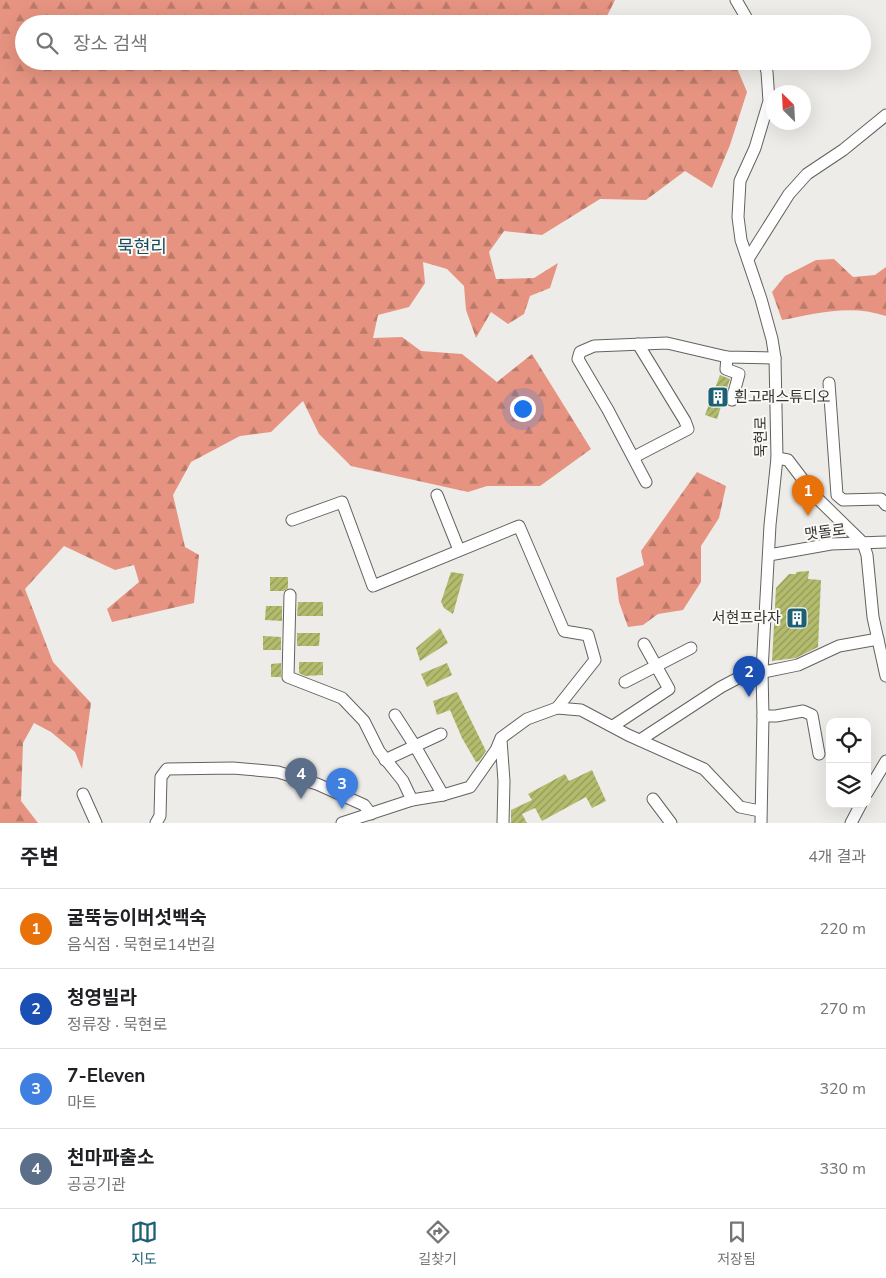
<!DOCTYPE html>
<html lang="ko">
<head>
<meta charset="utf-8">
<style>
  body { margin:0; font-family:"Nunito Sans","Noto Sans KR",sans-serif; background:#f6f6f6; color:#202124 }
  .controls { position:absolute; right:15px; bottom:15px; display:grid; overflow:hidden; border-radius:10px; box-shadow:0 5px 20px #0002 }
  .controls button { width:45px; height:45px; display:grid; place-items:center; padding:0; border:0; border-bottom:1px solid #e0e0e0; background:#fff; color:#202124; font:25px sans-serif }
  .compass { position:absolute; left:766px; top:85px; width:45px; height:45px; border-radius:50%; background:#fff; box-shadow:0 5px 20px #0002; rotate:336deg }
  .you { position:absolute; left:522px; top:408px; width:18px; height:18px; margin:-12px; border:4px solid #fff; border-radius:50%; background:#1a73e8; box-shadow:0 0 0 8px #1a73e833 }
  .badge { display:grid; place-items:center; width:32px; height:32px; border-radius:50%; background:#1d6073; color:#fff; font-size:16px; font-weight:700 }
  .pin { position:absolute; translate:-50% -41px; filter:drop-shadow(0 1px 2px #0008) }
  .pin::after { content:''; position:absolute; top:26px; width:18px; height:15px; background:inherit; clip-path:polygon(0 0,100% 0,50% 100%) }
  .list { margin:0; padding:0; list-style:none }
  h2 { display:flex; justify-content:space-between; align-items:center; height:65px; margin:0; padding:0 20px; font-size:21px }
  h2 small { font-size:16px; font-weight:400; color:#757577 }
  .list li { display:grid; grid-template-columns:32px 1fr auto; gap:15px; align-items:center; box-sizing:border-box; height:80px; padding:0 20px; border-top:1px solid #e0e0e0 }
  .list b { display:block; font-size:19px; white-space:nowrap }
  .list p { margin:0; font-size:16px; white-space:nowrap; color:#757577 }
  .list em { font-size:16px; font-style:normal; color:#757577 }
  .icon { flex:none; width:28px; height:28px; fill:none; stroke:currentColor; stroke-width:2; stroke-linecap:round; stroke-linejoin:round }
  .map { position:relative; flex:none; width:886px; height:823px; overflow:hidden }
  .search { position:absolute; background:#fff; box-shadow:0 5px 20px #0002; left:15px; right:15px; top:15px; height:55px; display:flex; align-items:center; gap:12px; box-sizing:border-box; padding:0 18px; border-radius:28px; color:#757577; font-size:19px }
  .sheet { height:385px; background:#fff }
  nav { display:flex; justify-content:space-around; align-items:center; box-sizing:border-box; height:70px; border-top:1px solid #e0e0e0; background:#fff; font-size:14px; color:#757577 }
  nav a { display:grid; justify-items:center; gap:2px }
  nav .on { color:#1d6073 }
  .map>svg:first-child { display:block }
  .forest { fill:url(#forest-firs) }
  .building { fill:url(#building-hatch) }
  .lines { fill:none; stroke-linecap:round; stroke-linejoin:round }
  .minor-casing { stroke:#646260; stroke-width:13 }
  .minor { stroke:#fff; stroke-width:11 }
  .labels { text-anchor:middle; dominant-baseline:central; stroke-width:4; stroke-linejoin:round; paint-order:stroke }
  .poi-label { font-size:15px; fill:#343332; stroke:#faf9f6; text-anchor:start }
  .street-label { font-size:15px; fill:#343332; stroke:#faf9f6 }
  .quarter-label { font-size:18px; fill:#194d5d; stroke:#faf9f6 }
</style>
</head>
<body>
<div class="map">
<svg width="886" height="823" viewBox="0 0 886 823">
  <defs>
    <pattern id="forest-firs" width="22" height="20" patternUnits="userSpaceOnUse" patternTransform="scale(1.25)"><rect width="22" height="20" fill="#e69481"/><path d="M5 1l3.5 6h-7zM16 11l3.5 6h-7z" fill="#bb796a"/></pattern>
    <pattern id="building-hatch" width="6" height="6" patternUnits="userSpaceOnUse" patternTransform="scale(1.25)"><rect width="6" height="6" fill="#b3bc6d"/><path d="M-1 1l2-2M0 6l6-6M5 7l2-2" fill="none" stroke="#92995a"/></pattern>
  </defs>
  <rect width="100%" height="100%" fill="#edece8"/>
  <!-- forest -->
  <g class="forest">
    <polygon points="0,0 615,0 605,20 611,24 24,24 24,61 734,61 747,92 730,145 712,188 685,171 646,200 600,199 542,235 504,231 489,252 496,279 534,278 558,263 550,288 530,296 524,314 508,324 491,312 476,338 466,310 464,286 447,269 423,262 425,283 409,307 378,315 373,338 402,337 421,351 462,354 497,382 532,354 591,449 540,486 487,486 468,492 351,466 319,434 303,401 271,432 240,436 191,462 173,495 185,547 199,555 194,603 112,622 107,609 139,582 134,565 115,570 64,546 25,589 53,662 91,703 82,769 75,752 51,732 34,723 23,743 21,801 38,823 0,823"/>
    <path d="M 834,259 L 853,277 L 875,275 L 886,267 L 886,316 C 851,304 817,313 782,320 L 772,292 L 785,276 L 816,260 Z"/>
    <polygon points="697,472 726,486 719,518 701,546 701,582 683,610 658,614 643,625 628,627 619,602 616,578 644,565 641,551"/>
  </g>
  <!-- building -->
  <g class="building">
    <polygon points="720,375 730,379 717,419 705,415"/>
    <polygon points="809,571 808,579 821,580 818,647 796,658 772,661 776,588 789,574 796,574 796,572"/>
    <polygon points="451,572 464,574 453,614 444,608 441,602"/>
    <polygon points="270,577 288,577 288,588 284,591 270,591"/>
    <polygon points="298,602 323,602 323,616 297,616"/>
    <polygon points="266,606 282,606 282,621 265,620"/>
    <polygon points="440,628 448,643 420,661 416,648"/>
    <polygon points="297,633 320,633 319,646 297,646"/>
    <polygon points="263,636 281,637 281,650 263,650"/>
    <polygon points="299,662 323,662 323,675 305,676 299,673"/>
    <polygon points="281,663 281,677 271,677 271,664"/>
    <polygon points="447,663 452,675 427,687 421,674"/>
    <polygon points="457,692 486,751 479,761 476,762 462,738 450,710 437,715 433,701"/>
    <polygon points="592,770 606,801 592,808 586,797 542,821 535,808 522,814 527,823 511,823 511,810 532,800 528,794 565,774 569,781"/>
  </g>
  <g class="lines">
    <!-- minor casing -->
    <g class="minor-casing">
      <g id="minor">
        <polyline points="736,0 750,24"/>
        <polyline points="748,259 789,194 807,174 843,150 886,115"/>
        <polyline points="727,357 726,369 739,374 732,400"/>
        <polyline points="829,383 837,495 843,500 881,499 886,505"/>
        <polyline points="634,457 688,429 685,421 638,344"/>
        <polyline points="777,458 788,460 817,498 863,543 867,555 873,617 886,676"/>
        <polyline points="646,482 608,410 578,359 580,352 594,346 667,343 727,357 775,358"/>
        <polyline points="437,495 459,550"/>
        <polyline points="292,520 342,502 373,586 519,526 564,631 588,635 595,660 557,708"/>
        <polyline points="769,555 831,544 886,542"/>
        <polyline points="290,595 288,677 342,698 364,721 379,751 403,781 412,800"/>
        <polyline points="625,682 691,648"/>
        <polyline points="395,715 415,746 443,795"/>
        <polyline points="763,716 776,716 803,711 812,715 819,754"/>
        <polyline points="613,726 669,689 644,644"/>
        <polyline points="501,740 504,781 503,823"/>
        <polyline points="640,740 721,687 740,677 798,665 839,646 878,639"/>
        <polyline points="385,760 441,734"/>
        <polyline points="867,793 886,761"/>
        <polyline points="83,794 96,823"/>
        <polyline points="653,799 671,823"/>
        <polyline points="156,823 160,816 161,777 167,769 233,768 278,772 317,784 364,805 371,814"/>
        <polyline points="342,823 412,800 443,795 470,787 496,750 501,738 527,719 557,708 581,710 628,735 704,769 740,807 760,811"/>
        <polyline points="761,823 763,716 762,671 770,525 777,458 775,358 772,339 761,299 741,240 738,217 740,181 755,148 769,101 767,72 764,61"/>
        <polyline points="851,823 861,804"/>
      </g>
    </g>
    <!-- minor -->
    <use href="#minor" class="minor"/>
  </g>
  <!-- icons -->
  <defs>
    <g id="building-square" transform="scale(1.125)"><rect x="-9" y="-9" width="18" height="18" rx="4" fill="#1d6073" stroke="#faf9f6"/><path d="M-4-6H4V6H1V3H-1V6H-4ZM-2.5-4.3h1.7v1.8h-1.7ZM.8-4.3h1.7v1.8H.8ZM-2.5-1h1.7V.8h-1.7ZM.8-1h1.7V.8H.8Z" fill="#fff"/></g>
  </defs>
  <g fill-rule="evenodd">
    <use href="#building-square" x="718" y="397"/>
    <use href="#building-square" x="797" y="618"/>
  </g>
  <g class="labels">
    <!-- poi labels -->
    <g class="poi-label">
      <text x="734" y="397">흰고래스튜디오</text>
      <text x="781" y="618" text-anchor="end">서현프라자</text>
    </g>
    <!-- street labels -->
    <g class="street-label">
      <text transform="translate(761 437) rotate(-91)">묵현로</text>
      <text transform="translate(825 532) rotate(-7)">맷돌로</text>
    </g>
    <!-- quarter labels -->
    <g class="quarter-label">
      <text x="142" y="247">묵현리</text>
    </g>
  </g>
</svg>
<div class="controls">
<button><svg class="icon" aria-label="locate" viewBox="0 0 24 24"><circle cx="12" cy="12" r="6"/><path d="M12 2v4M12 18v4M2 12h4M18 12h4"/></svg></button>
<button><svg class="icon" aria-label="layers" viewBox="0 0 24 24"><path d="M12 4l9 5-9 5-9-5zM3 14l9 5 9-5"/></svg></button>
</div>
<svg class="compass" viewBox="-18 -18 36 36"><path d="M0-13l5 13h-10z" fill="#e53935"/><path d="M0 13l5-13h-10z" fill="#757577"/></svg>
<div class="you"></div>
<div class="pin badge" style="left:808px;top:516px;background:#e8710a">1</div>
<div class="pin badge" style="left:749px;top:697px;background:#1a4fb4">2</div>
<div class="pin badge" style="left:342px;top:809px;background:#3f7fe0">3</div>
<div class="pin badge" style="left:301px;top:799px;background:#5c6f8a">4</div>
<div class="search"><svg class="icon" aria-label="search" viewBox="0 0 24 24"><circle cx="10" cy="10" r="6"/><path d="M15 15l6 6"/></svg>장소 검색</div>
</div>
<section class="sheet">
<h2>주변<small>4개 결과</small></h2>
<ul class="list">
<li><span class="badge" style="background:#e8710a">1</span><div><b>굴뚝능이버섯백숙</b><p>음식점 · 묵현로14번길</p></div><em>220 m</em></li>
<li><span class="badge" style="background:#1a4fb4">2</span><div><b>청영빌라</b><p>정류장 · 묵현로</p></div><em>270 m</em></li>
<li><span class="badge" style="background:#3f7fe0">3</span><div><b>7-Eleven</b><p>마트</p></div><em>320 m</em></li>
<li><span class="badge" style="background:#5c6f8a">4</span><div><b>천마파출소</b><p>공공기관</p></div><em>330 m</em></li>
</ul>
</section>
<nav>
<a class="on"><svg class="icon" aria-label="map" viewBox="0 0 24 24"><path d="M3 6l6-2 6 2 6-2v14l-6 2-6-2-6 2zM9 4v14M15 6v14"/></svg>지도</a>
<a><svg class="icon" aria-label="directions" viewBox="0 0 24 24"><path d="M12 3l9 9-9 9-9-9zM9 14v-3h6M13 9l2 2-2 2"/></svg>길찾기</a>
<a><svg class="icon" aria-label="saved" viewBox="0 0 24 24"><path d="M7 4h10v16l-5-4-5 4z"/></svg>저장됨</a>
</nav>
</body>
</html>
